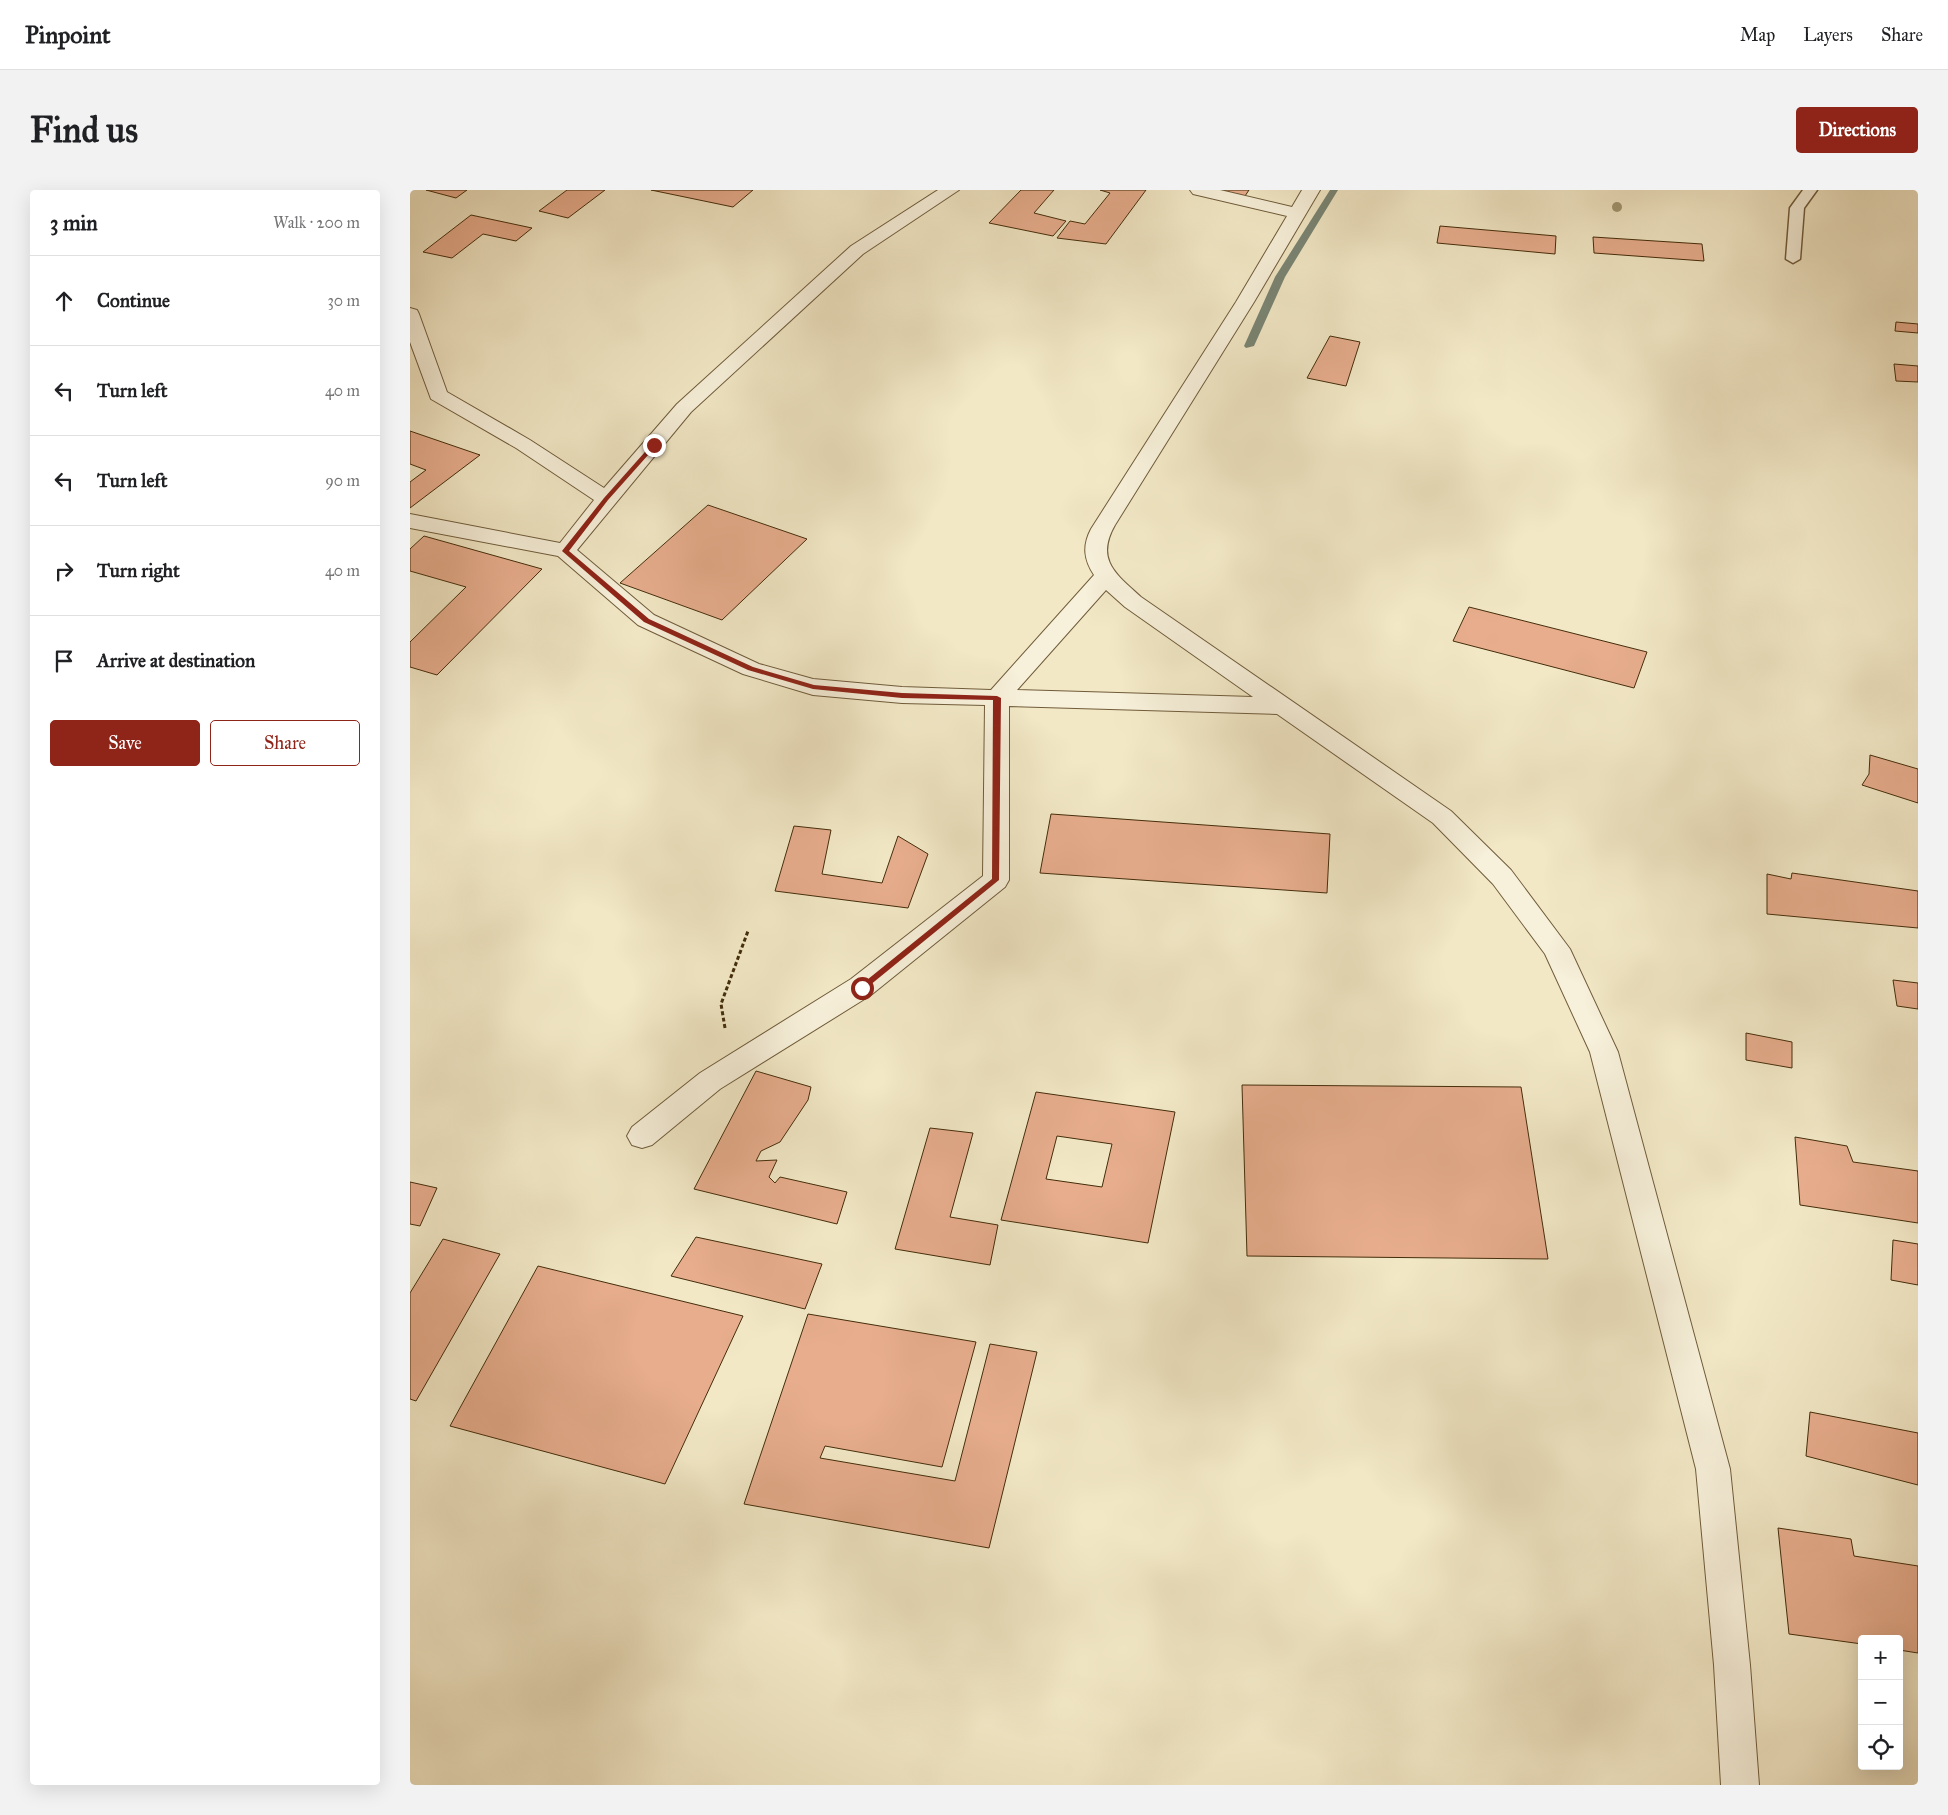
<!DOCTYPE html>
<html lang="en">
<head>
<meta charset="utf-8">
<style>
  body { margin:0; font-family:"IM FELL Great Primer",serif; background:#f2f2f2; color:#202124 }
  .controls { position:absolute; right:15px; bottom:15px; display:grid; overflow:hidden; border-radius:5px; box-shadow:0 5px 20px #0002 }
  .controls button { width:45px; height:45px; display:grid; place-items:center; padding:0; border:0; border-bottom:1px solid #e0e0e0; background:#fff; color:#202124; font:25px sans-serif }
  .stop { position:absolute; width:15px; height:15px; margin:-11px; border:4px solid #8f2418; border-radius:50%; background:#fff }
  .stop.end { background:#8f2418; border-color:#fff; box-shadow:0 1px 5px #0008 }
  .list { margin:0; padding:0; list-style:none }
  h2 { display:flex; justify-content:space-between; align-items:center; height:65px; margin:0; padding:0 20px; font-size:21px }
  h2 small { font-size:16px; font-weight:400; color:#757577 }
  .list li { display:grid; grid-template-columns:32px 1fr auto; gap:15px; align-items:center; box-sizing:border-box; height:90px; padding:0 20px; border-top:1px solid #e0e0e0 }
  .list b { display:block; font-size:19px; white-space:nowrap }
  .list em { font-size:16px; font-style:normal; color:#757577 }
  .actions { display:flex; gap:10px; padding:15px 20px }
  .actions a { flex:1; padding:11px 0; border:1px solid #8f2418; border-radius:5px; text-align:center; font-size:18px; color:#8f2418 }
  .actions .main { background:#8f2418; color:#fff }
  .icon { flex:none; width:28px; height:28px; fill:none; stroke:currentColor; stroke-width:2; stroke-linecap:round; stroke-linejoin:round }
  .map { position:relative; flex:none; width:1508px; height:1595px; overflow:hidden; border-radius:5px }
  header { display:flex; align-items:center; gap:30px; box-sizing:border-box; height:70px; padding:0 25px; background:#fff; border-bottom:1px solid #e0e0e0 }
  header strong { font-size:24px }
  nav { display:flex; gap:28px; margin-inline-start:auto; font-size:18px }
  .intro { display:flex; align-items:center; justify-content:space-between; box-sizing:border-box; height:120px; padding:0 30px }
  h1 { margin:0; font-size:35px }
  .button { padding:12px 22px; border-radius:5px; background:#8f2418; color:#fff; font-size:18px; font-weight:700 }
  main { display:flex; gap:30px; padding:0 30px }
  aside { flex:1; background:#fff; border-radius:5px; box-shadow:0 5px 20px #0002 }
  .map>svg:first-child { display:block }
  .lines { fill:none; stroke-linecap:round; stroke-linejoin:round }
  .stream { fill:#798574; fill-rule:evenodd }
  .building { fill:#e7ad8d; stroke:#442d0b; fill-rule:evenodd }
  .service-casing { stroke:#705c3a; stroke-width:3 }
  .minor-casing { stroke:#705c3a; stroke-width:2 }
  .path { stroke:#442d0b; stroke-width:3; stroke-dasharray:4 2.5; stroke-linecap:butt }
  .service { fill:#f7f0da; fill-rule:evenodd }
  .minor { fill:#f7f0da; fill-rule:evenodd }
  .tree { fill:#a29772 }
  .route { fill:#8f2418 }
</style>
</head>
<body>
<header>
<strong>Pinpoint</strong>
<nav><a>Map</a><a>Layers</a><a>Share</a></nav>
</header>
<div class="intro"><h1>Find us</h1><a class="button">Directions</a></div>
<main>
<aside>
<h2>3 min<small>Walk · 200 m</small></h2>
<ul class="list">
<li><svg class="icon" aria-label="ahead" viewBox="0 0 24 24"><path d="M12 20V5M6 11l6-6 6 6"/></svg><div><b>Continue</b></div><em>30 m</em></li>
<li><svg class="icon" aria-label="left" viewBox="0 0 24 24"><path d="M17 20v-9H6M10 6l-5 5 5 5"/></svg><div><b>Turn left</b></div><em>40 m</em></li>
<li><svg class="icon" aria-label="left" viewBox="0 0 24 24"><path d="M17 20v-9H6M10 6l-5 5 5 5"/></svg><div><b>Turn left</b></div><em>90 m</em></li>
<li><svg class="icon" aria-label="right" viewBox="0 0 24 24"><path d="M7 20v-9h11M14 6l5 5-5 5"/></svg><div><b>Turn right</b></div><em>40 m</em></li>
<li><svg class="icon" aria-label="arrive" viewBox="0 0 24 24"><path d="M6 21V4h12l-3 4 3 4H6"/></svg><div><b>Arrive at destination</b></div></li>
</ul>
<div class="actions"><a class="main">Save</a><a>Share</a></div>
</aside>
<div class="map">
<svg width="1508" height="1595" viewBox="0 0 1508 1595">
  <rect width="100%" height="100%" fill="#f2e8c6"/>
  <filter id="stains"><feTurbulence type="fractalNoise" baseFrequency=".004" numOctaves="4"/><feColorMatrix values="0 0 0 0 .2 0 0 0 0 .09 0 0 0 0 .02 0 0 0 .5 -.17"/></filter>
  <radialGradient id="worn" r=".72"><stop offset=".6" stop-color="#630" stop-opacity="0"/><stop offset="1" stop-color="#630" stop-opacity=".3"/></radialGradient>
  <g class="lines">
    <!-- stream -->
    <polygon class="stream" points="920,0 928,0 875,87 844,156 836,158 834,156 865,87"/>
  </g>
  <!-- building -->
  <g class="building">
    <polygon points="16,0 57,0 46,8"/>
    <polygon points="157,0 195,0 158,28 129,21"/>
    <polygon points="241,0 343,0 323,17"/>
    <polygon points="611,0 644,0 624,23 656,31 643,46 579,33"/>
    <polygon points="690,0 736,0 696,54 647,48 660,31 675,34 700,3"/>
    <polygon points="810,0 839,0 835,6"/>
    <polygon points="61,25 122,38 106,51 73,44 42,68 13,62"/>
    <polygon points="1030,36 1146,46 1145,64 1027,53"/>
    <polygon points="1183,47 1292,54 1294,71 1184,63"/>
    <polygon points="1486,132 1508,134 1508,143 1485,141"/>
    <polygon points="920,146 950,152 936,196 897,188"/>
    <polygon points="1484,174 1508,176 1508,192 1486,191"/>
    <polygon points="0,241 70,265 0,318 0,292 16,280 0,274"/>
    <polygon points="298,315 397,349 312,430 210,393"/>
    <polygon points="14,346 132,379 27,485 0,477 0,452 56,397 0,381 0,359"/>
    <polygon points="1059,417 1237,462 1224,498 1043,451"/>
    <polygon points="1460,565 1508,579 1508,613 1452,595 1459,584"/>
    <polygon points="641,624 920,644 917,703 630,683"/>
    <polygon points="384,636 421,640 412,684 472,693 488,646 518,664 498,718 365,701"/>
    <polygon points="1382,683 1508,701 1508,738 1357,724 1357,684 1381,689"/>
    <polygon points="1483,790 1508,793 1508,819 1487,816"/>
    <polygon points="1336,843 1382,852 1382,878 1336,870"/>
    <polygon points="346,881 401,897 398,910 370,952 351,961 346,971 367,970 359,987 365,993 370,987 437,1002 427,1034 284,999"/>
    <polygon points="832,895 1111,897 1138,1069 837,1066"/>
    <path d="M 626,902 L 765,922 L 738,1053 L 591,1030 ZM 647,946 L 702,954 L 692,997 L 636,989 Z"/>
    <polygon points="520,938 563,943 540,1027 588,1035 580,1075 485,1059"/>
    <polygon points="1385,947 1437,956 1443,972 1508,981 1508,1033 1390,1015"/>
    <polygon points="0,992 27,998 10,1036 0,1034"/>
    <polygon points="286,1047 412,1074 395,1119 261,1086"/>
    <polygon points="33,1049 90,1064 6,1211 0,1209 0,1103"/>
    <polygon points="1483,1050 1508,1054 1508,1095 1481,1090"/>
    <polygon points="128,1076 333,1126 255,1294 40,1236"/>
    <polygon points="398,1124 566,1152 532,1277 415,1256 410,1268 545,1291 580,1154 627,1162 579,1358 334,1314"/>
    <polygon points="1400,1222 1508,1243 1508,1295 1396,1266"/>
    <polygon points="1368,1338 1441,1349 1444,1366 1508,1376 1508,1463 1489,1460 1489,1449 1452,1449 1452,1454 1379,1444"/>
  </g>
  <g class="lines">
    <!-- service casing -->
    <g class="service-casing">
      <polygon id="service" points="1393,0 1407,0 1394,18 1390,69 1383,73 1376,69 1380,18"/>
    </g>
    <!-- minor casing -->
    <g class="minor-casing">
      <path id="minor" d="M 528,0 L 549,0 L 453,64 L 281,222 L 167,360 L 244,425 L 349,474 L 403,489 L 492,497 L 581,500 L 684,385 C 674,370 672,356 681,339 L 826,112 L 877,26 L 783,4 L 780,0 L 810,0 L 882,17 L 892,0 L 910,0 L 844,112 L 705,335 C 685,370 706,384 731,407 L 1041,621 L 1101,680 L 1160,759 L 1208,862 L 1320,1279 L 1340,1475 L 1349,1595 L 1311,1595 L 1304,1475 L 1286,1279 L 1180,862 L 1135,764 L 1083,694 L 1023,633 L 867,524 L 599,516 L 599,690 L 595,697 L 461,805 L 310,899 L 242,955 L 232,958 L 222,955 L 217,946 L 222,937 L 290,883 L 441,789 L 573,686 L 575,515 L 492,513 L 403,505 L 333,484 L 228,435 L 148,366 L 0,338 L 0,324 L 150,353 L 184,310 L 106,258 L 21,209 L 0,152 L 0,118 L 7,120 L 9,124 L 37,202 L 120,250 L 194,298 L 267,214 L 441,56 ZM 696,400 L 715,417 L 843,507 L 607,500 Z"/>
    </g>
    <!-- path -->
    <polyline class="path" points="315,838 311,814 338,741"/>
    <!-- service -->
    <use href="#service" class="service"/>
    <!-- minor -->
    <use href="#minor" class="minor"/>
  </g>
  <!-- trees -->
  <circle class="tree" cx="1207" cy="17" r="5"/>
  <!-- route -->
  <polygon class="route" points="242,254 247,255 198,310 159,361 239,429 343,477 404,495 492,503 587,506 591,508 589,690 454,800 449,800 447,798 582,689 583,510 492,508 403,499 338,480 234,432 152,361 194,308"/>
  <rect width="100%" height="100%" filter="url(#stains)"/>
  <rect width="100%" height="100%" fill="url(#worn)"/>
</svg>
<div class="controls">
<button>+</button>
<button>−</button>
<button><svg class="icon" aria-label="locate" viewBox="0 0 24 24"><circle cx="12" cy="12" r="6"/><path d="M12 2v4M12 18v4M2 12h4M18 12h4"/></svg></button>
</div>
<div class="stop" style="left:452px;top:798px"></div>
<div class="stop end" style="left:244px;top:255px"></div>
</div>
</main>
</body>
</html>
